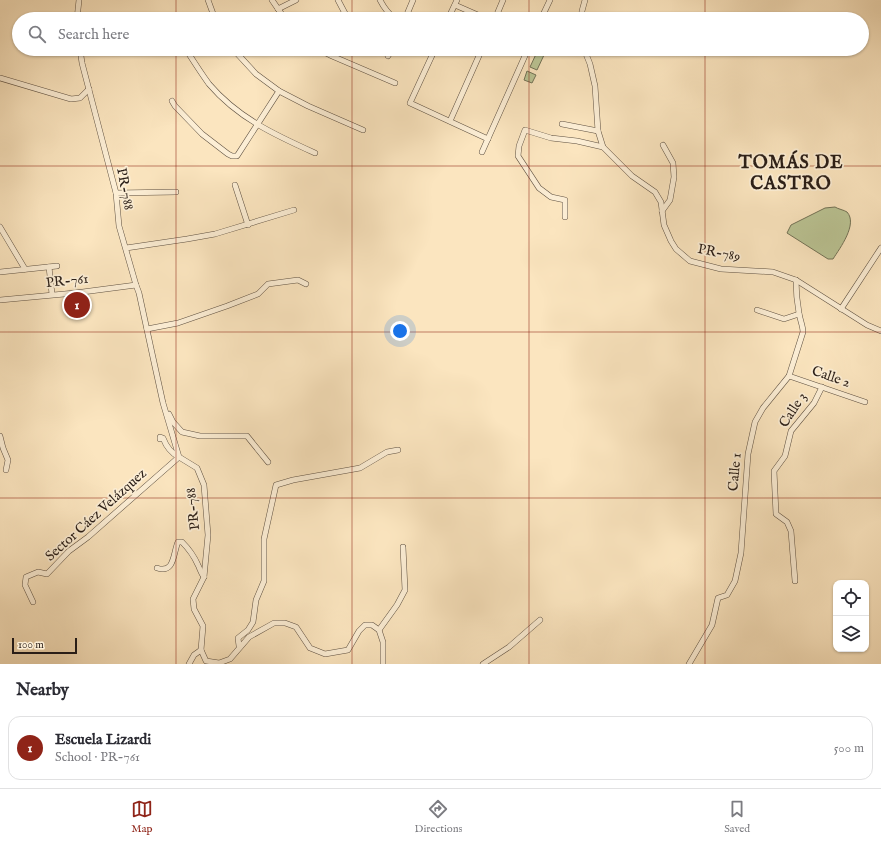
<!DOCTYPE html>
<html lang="en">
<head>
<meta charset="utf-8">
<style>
  body { margin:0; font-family:"IM FELL English",serif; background:#f7f7f7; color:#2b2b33 }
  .controls { position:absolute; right:12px; bottom:12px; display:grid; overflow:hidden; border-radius:8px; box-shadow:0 1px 3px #0004 }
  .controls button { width:36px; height:36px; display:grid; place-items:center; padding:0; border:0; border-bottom:1px solid #e1e1e2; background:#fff; color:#2b2b33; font:20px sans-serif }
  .scale { position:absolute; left:12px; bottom:10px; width:65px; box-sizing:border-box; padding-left:4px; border:2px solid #2a1e17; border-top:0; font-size:11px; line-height:14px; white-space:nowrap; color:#2a1e17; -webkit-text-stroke:3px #fceed5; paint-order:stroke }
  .you { position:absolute; left:400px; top:331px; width:14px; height:14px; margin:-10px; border:3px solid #fff; border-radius:50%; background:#1a73e8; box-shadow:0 0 0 6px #1a73e833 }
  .badge { display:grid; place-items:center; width:26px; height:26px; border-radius:50%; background:#8f2418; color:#fff; font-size:13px; font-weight:700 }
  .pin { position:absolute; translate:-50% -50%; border:2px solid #fff; box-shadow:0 1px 4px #0006 }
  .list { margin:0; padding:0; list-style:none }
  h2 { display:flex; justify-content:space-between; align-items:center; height:52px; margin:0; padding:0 16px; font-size:17px }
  h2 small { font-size:13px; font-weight:400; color:#7c7c81 }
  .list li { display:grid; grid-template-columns:26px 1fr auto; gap:12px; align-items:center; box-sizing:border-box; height:64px; margin:0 8px 8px; padding:0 8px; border:1px solid #e1e1e2; border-radius:12px }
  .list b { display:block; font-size:15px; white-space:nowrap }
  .list p { margin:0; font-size:13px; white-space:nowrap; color:#7c7c81 }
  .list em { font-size:13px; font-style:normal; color:#7c7c81 }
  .icon { flex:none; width:22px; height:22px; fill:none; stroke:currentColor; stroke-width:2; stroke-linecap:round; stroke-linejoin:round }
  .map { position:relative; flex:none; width:881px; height:664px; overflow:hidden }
  .search { position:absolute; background:#fff; box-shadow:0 1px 3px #0004; left:12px; right:12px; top:12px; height:44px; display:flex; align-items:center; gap:10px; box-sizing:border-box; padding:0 14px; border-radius:22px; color:#7c7c81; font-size:15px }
  .sheet { height:124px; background:#fff }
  nav { display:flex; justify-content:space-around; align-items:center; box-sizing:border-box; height:56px; border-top:1px solid #e1e1e2; background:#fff; font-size:11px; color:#7c7c81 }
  nav a { display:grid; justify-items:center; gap:2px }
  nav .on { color:#8f2418 }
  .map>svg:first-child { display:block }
  .garden { fill:#bbc595; stroke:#727256 }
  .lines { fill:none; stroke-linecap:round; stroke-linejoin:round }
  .minor-casing { stroke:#5e5041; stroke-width:6 }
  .minor { stroke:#fceed5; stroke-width:5 }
  .grid { fill:none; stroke:#8f2418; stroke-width:1; stroke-opacity:0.55 }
  .labels { text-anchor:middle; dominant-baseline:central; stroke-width:3.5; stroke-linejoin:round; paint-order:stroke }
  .street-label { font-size:14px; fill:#2a1e17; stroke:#fceed5 }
  .district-label { font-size:18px; font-weight:bold; letter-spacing:1px; fill:#2a1e17; stroke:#fceed5 }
</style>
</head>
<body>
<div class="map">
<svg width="881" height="664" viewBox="0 0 881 664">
  <rect width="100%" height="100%" fill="#fbe5bf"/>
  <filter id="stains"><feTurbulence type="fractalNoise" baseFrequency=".005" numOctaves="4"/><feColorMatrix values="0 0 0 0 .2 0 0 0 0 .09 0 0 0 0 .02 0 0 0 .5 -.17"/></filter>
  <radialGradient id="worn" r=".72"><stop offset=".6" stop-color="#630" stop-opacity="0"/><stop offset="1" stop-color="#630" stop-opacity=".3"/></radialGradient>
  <!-- garden -->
  <g class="garden">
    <polygon points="537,52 544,55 537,70 530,67"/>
    <polygon points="527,71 536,75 532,83 524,80"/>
    <path d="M 835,207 C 838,209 844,210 847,212 C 858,224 840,248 833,259 L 828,259 L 787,233 L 791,225 L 825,208 Z"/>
  </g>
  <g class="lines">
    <!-- minor casing -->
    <g class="minor-casing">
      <g id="minor">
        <polyline points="208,0 215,19"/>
        <polyline points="272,0 285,19"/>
        <polyline points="338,0 348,19"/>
        <path d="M 380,0 C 384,8 389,14 395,19"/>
        <polyline points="455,5 487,19"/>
        <polyline points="278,9 296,0"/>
        <polyline points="77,19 79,0"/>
        <polyline points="405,19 413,0"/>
        <polyline points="448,19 457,0"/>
        <polyline points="495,19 503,0"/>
        <polyline points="541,19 550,0"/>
        <polyline points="581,19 582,11 585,0"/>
        <polyline points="80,49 82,63 116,193 119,226 136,285 139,293 152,353 163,403 179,457 197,468 204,485 208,535 204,577 193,599 194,609 203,626 201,650 206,661 219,663 230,659 249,637 274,623 285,623 296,627 310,648 325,654 348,650 359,631 365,625 372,625 379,630 383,642 383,664"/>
        <polyline points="233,49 256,74 279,91 308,106 363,130"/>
        <polyline points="318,49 332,56 395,83"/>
        <polyline points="435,49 410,103 488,139"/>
        <polyline points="584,49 590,64 595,86 598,131 603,147 632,176 655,192 661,202 664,225 671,241 676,249 690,261 721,269 773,272 796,280 867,325 881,331"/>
        <path d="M 187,51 C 194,62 201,73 209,84 C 238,118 275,135 315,153"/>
        <polyline points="388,56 392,49"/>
        <polyline points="0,78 71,99 80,98 89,89"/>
        <polyline points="172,101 175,106 202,134 228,154 232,156 237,156 279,91"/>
        <polyline points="450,121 482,49"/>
        <polyline points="562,124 598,131"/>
        <polyline points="482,152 528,49"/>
        <polyline points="235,185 248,225"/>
        <polyline points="116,193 176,192"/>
        <polyline points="662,211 670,200 674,177 673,163 663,145"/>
        <polyline points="565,217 565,200 551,197 539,188 518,156 519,146 525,130 551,138 577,141 603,147"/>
        <polyline points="0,227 25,269"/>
        <polyline points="126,248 187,239 215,234 294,210"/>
        <polyline points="49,267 52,294"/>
        <polyline points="0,272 57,266"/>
        <polyline points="0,300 75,293 136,285"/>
        <polyline points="841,309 881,248"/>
        <polyline points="757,310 784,319 799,314"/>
        <polyline points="147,329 178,323 227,306 258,294 268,284 298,280 306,284"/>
        <polyline points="789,376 865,402"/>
        <polyline points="169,414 173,422 182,432 200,436 247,436 268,462"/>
        <polyline points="0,436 3,448 8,460 6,470"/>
        <path d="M 157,568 C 175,574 173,553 178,542 L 182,542 C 188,548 194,556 198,565 C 200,569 201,573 204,577"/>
        <polyline points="795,581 791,531 787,522 776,514 774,471 785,456 791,431 814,403 822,387"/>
        <path d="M 33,602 L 25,585 L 26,577 L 38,572 L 47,574 L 69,551 L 88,537 L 179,457 C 171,453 166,446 163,438 L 160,437 L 160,439"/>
        <polyline points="379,630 397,605 405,590 403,547"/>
        <polyline points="240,647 239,646 238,638 248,630 253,622 256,600 264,581 264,539 276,485 293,480 360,468 387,452 398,450"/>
        <polyline points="189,664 194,655 201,650"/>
        <polyline points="483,664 509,647 540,620"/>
        <path d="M 689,664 L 712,625 L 718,598 L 727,595 L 735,581 L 741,553 L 748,454 L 755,422 L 763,408 L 789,376 L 803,332 C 803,326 800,320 799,313 C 797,302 796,291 796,280"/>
      </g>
    </g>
    <!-- minor -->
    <use href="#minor" class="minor"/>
  </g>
  <!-- grid -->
  <path class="grid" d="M 176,0 L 176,19M 352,0 L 352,19M 529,0 L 529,19M 705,0 L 705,19M 176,49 L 176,664M 352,49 L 352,664M 529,49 L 529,664M 705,49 L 705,664M 0,166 L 881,166M 0,332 L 881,332M 0,498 L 881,498"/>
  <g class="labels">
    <!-- street labels -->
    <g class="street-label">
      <text transform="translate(125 189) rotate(79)">PR-788</text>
      <text transform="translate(719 253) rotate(11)">PR-789</text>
      <text transform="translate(67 281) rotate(-6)">PR-761</text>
      <text transform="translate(831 377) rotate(19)">Calle 2</text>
      <text transform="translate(793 410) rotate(-57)">Calle 3</text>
      <text transform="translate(735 472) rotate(-85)">Calle 1</text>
      <text transform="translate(193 509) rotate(-96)">PR-788</text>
      <text transform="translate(96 515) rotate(-42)">Sector Cáez Velázquez</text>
    </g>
    <!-- district labels -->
    <g class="district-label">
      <text x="791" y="163">TOMÁS DE<tspan x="791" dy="21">CASTRO</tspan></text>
    </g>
  </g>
  <rect width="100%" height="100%" filter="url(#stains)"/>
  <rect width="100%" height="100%" fill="url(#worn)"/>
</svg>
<div class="controls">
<button><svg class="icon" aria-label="locate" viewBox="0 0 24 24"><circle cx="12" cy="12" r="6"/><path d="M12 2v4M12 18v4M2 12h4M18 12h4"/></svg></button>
<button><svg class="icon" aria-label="layers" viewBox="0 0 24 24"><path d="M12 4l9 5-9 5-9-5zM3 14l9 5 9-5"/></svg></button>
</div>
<div class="scale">100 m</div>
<div class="you"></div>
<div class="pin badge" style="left:77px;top:305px">1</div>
<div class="search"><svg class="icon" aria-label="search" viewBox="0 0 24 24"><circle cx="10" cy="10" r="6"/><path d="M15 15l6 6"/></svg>Search here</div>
</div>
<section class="sheet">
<h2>Nearby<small></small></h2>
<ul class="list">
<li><span class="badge">1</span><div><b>Escuela Lizardi</b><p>School · PR-761</p></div><em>500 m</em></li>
</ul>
</section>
<nav>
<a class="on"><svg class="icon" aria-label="map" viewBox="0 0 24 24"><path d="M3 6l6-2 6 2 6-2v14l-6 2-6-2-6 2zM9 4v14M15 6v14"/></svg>Map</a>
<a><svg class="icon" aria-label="directions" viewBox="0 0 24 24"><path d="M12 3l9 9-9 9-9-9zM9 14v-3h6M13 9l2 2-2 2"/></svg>Directions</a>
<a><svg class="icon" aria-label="saved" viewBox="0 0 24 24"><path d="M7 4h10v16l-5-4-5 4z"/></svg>Saved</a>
</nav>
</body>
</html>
